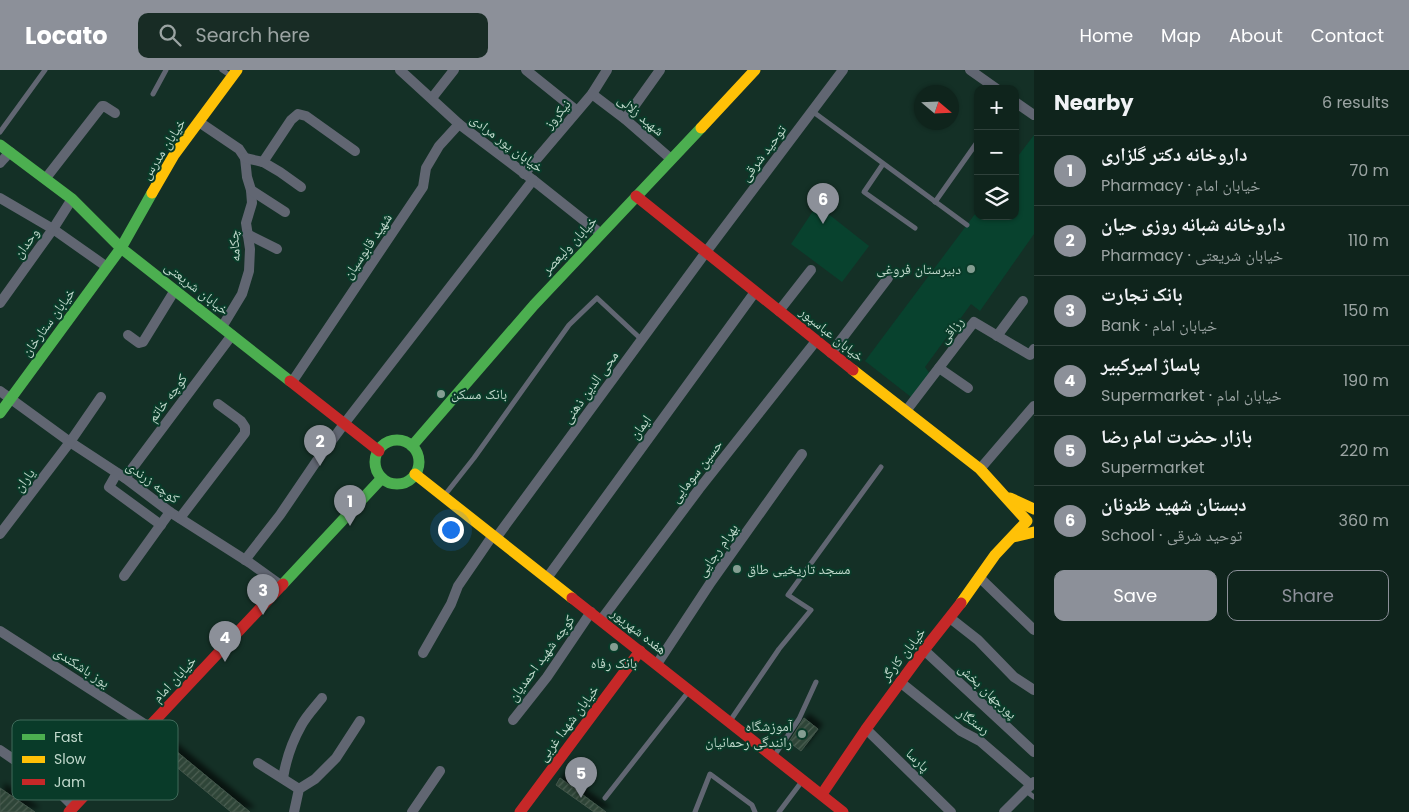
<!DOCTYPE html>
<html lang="en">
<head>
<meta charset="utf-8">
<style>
  body { margin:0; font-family:Poppins,"Noto Naskh Arabic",sans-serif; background:#182c25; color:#f1f3f6 }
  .controls { position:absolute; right:15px; top:15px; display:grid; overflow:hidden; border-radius:10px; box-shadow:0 1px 4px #0004 }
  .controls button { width:45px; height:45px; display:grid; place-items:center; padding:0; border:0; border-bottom:1px solid #2f413b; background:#0f241c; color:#f1f3f6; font:25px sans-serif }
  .compass { position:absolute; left:914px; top:15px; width:45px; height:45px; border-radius:50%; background:#0f241c; box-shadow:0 1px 4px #0004; rotate:109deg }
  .you { position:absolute; left:450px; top:459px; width:18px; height:18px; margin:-12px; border:4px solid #fff; border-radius:50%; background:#1a73e8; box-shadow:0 0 0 8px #1a73e833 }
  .badge { display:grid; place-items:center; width:32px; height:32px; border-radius:50%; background:#8c9099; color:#fff; font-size:16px; font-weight:700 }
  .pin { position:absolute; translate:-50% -41px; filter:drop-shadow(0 1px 2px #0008) }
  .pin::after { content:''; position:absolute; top:26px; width:18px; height:15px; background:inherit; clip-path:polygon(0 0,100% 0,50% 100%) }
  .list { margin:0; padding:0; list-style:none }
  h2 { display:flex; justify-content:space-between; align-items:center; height:65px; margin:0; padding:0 20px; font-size:21px }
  h2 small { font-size:16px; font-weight:400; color:#9ba4a3 }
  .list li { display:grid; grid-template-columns:32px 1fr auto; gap:15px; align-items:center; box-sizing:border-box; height:70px; padding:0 20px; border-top:1px solid #2f413b }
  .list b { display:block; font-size:19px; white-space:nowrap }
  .list p { margin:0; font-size:16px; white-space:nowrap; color:#9ba4a3 }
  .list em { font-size:16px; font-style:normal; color:#9ba4a3 }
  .actions { display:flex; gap:10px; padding:15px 20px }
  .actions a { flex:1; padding:11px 0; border:1px solid #8c9099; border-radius:10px; text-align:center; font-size:18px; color:#8c9099 }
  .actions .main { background:#8c9099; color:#fff }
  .icon { flex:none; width:28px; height:28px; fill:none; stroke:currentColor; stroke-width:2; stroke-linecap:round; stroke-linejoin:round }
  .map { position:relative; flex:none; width:1034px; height:742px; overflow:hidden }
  header { display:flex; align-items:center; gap:30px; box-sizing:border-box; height:70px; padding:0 25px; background:#8c9099; color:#fff }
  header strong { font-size:24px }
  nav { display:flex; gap:28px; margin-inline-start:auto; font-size:18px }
  .search { width:350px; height:45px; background:#182c25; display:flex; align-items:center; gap:12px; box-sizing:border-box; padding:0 18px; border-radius:10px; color:#9ba4a3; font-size:19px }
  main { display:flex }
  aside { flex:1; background:#0f241c }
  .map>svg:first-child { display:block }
  .built { fill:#08422e }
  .building { fill:url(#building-hatch); stroke:#42554a; filter:url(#shadow) }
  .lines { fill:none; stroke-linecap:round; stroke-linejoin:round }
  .lane { stroke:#616672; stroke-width:5 }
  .street { stroke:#616672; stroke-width:10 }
  .fast { stroke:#4caf50; stroke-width:11 }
  .slow { stroke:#ffc107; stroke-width:11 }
  .jam { stroke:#c62828; stroke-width:11 }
  .poi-dot { fill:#849e92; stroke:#093b29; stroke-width:2 }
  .labels { text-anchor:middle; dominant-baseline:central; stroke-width:4; stroke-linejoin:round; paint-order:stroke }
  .street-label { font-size:14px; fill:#c1d9cc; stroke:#093b29 }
  .poi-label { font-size:14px; fill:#c1d9cc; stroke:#093b29; text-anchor:end }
  .key { fill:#093b29; stroke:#406a5a; stroke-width:1 }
  .key-label { font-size:14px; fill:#c1d9cc }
</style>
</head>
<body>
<header>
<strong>Locato</strong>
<div class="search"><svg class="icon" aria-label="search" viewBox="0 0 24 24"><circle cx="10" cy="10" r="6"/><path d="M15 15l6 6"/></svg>Search here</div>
<nav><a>Home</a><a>Map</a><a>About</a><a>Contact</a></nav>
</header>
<main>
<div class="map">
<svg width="1034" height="742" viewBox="0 0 1034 742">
  <defs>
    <pattern id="building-hatch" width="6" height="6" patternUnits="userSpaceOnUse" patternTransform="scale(1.25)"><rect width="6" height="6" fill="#2f4537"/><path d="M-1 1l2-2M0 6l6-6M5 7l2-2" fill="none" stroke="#4b5f53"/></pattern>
    <filter id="shadow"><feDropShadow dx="4.5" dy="-4.5" stdDeviation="2.5" flood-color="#0009"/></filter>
  </defs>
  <rect width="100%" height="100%" fill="#143026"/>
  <!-- built -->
  <g class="built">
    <polygon points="1034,65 1034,164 980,241 971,234 925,297 930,304 911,327 865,291 978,140 978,146 1015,146 1015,90"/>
    <polygon points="817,135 869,176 842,212 791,174"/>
  </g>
  <!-- building -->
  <g class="building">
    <polygon points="804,648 818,659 801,681 789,672"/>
    <polygon points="159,667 250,742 231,742 151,676"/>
    <polygon points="560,708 606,742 594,742 556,715"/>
    <polygon points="0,718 35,742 0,742"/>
  </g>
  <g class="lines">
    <!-- lane -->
    <g class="lane">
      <polyline points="222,0 231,6"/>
      <polyline points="153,24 166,0"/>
      <polyline points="812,41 967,155"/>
      <polyline points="0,62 45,0"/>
      <polyline points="883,94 864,122 915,158"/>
      <polyline points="935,132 978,71"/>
      <polyline points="444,426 474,388 569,255 597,228 642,270"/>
      <polyline points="730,651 779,579 811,540 788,525 881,397"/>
      <polyline points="774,686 799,649 816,612"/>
      <polyline points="1026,721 1034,727"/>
      <polyline points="605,728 689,621"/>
      <polyline points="695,742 710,704 752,735 755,742"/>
      <polyline points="779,742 803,710"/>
    </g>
    <!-- street -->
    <g class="street">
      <polyline points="400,0 459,54 533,110 601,164"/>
      <polyline points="526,0 577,41"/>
      <polyline points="970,0 997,19"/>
      <polyline points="592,24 625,49 671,89"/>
      <polyline points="432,28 454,0"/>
      <polyline points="1015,32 1034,45"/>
      <polyline points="625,49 660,0"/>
      <polyline points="199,52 239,79 245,88 247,107 251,120 252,133 246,153 250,179 249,201 242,224 222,257"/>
      <polyline points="245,88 263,92 280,102 301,117"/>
      <polyline points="263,92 291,50 298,44 306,46 355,81"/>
      <polyline points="0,93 10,82"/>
      <polyline points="524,104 592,24 607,0"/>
      <polyline points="46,108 102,36 104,36 115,43"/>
      <polyline points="251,120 285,142"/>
      <polyline points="0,128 53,159 107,197"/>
      <polyline points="247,164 277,179"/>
      <polyline points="0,233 53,159 72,129"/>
      <polyline points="779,241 811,200"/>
      <polyline points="128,265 139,273 143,272 175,220"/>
      <polyline points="997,266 1023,231"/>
      <polyline points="831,283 888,208"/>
      <polyline points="939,298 968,318"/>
      <polyline points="292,312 423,117 426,98 439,76 459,54"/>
      <polyline points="0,321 70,372 125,408 170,442 250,493 282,516"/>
      <polyline points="906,341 974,252 1030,285 1034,279"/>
      <polyline points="980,399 1034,336"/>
      <polyline points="117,403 109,417 161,455"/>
      <polyline points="125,408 232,265"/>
      <polyline points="180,448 245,363 245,357 241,351 218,334"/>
      <polyline points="0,464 70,372 101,327"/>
      <polyline points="496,468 706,182 843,0"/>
      <polyline points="245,490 280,445 316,392 344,354 533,110"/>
      <polyline points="124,506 170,442"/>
      <polyline points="979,507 1034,560"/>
      <polyline points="547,508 755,222"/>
      <polyline points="950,548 978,570 1014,607 1034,620"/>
      <polyline points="601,550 699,419 816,271"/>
      <polyline points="0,561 149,657"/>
      <polyline points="924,580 1034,682"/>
      <polyline points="423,583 451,534 458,516 493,465"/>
      <polyline points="657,594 711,512 802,384"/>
      <polyline points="900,612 961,661 980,671 1031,715"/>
      <polyline points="513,650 547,607 591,542"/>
      <polyline points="866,659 951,742"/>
      <polyline points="0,680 54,717 74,737"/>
      <polyline points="258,693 299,719"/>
      <path d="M 283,708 C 286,690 292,672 301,656 C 306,646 315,637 322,628"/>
      <polyline points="294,742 299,719 315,709 336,688 360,651"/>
      <polyline points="412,742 440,701"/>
      <polyline points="1004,742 1034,712"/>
    </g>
    <!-- fast -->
    <g class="fast">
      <polyline points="0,75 72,129 121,178 290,311"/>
      <polyline points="0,343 121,178 152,123"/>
      <circle cx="397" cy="392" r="22"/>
      <polyline points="412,376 534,235 701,58"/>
      <polyline points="283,514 382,408"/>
    </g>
    <!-- slow -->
    <g class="slow">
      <polyline points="701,58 755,0"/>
      <polyline points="152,123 174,85 237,0"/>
      <polyline points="853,300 980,399 1027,451 995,485 961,533"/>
      <polyline points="415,404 572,528"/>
      <polyline points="1010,428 1034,439"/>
      <polyline points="1013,467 1034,462"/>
    </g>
    <!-- jam -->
    <g class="jam">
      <polyline points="636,126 853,300"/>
      <polyline points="290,311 379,381"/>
      <polyline points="572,528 843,742"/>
      <polyline points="822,724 866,659 924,580 961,533"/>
      <polyline points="69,742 283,514"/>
      <polyline points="520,742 640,581"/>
    </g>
  </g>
  <!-- markers -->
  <g class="poi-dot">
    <circle cx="971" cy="199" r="5"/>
    <circle cx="441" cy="324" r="5"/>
    <circle cx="737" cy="499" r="5"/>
    <circle cx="614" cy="577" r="5"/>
    <circle cx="802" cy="664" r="5"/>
  </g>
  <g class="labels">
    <!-- street labels -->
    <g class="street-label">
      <text transform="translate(557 44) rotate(-50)">نیکروز</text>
      <text transform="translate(641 45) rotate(40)">شهید زلالی</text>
      <text transform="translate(507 73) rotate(37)">خیابان پور مرادی</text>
      <text transform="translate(163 79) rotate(-57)">خیابان مدرس</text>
      <text transform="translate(763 83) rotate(-53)">توحید شرقی</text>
      <text transform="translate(26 173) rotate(-54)">وحدان</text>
      <text transform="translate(569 175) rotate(-47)">خیابان ولیعصر</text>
      <text transform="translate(234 176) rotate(-94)">چکامه</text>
      <text transform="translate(367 176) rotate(-56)">شهید قابوسیان</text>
      <text transform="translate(197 218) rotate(38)">خیابان شریعتی</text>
      <text transform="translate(48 252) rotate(-54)">خیابان ستارخان</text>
      <text transform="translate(951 260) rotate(-50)">رزاقی</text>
      <text transform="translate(832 264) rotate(39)">خیابان عباسپور</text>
      <text transform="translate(590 317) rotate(-54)">محی الدین ذهنی</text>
      <text transform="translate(167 328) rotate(-53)">کوچه خاتم</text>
      <text transform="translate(640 357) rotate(-54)">ایمان</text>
      <text transform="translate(696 401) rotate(-52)">حسین سومایی</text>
      <text transform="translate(24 410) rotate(-53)">یاران</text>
      <text transform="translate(153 412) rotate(36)">کوچه زرندی</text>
      <text transform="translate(717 480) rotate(-55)">بهرام رجایی</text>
      <text transform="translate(639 561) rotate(38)">هفده شهریور</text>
      <text transform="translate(903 584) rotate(-52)">خیابان کارگر</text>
      <text transform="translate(541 588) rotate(-54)">کوچه شهید احمدیان</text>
      <text transform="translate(82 597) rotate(33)">یوز باشکندی</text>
      <text transform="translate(174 609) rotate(-47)">خیابان امام</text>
      <text transform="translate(988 621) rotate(43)">پورجهان بخش</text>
      <text transform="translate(974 651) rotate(35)">رستگار</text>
      <text transform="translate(568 653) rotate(-53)">خیابان شهدا غربی</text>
      <text transform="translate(918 690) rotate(44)">پارسا</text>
    </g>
    <!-- poi labels -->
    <g class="poi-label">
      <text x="961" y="199">دبیرستان فروغی</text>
      <text x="451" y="324" text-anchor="start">بانک مسکن</text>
      <text x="747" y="499" text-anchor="start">مسجد تاریخیی طاق</text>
      <text x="614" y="593" text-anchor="middle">بانک رفاه</text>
      <text x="792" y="656">آموزشگاه<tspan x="792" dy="16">رانندگی رحمانیان</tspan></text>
    </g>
  </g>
  <!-- legend -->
  <rect x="12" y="650" width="166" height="80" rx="8" class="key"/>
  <rect x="22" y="664" width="23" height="6" fill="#4caf50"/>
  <rect x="22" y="686" width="23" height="7" fill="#ffc107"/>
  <rect x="22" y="709" width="23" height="6" fill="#c62828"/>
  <g class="key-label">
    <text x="54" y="672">Fast</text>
    <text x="54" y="694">Slow</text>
    <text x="54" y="717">Jam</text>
  </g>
</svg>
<div class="controls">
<button>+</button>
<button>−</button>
<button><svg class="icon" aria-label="layers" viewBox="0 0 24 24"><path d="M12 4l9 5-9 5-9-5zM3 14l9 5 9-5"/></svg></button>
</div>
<svg class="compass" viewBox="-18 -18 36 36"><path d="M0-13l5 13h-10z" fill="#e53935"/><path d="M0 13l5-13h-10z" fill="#9ba4a3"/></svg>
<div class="you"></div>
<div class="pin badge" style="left:350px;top:456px">1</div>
<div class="pin badge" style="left:320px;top:396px">2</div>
<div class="pin badge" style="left:263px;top:545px">3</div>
<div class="pin badge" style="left:225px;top:592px">4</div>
<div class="pin badge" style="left:581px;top:728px">5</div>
<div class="pin badge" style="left:823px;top:154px">6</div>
</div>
<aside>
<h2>Nearby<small>6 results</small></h2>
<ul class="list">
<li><span class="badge">1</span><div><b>داروخانه دکتر گلزاری</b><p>Pharmacy · خیابان امام</p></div><em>70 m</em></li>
<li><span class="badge">2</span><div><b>داروخانه شبانه روزی حیان</b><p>Pharmacy · خیابان شریعتی</p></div><em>110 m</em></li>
<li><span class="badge">3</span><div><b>بانک تجارت</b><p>Bank · خیابان امام</p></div><em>150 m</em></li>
<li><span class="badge">4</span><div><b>پاساژ امیرکبیر</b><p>Supermarket · خیابان امام</p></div><em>190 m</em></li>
<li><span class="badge">5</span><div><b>بازار حضرت امام رضا</b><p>Supermarket</p></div><em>220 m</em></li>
<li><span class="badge">6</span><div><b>دبستان شهید ظنونان</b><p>School · توحید شرقی</p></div><em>360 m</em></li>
</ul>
<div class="actions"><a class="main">Save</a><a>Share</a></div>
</aside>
</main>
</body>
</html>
